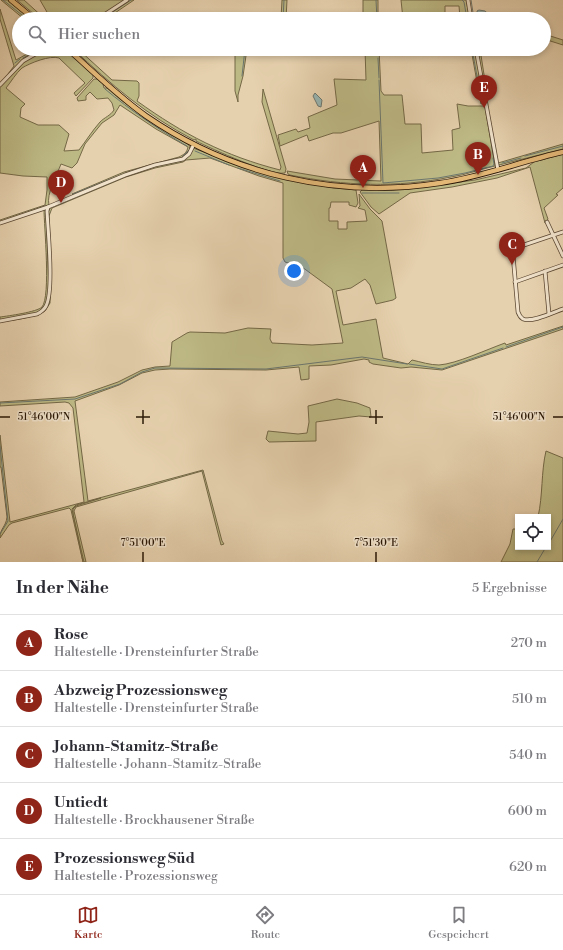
<!DOCTYPE html>
<html lang="de">
<head>
<meta charset="utf-8">
<style>
  body { margin:0; font-family:"Libre Bodoni",serif; background:#f7f7f7; color:#2b2b33 }
  .controls { position:absolute; right:12px; bottom:12px; display:grid; overflow:hidden; border-radius:0px; box-shadow:0 2px 6px #0003 }
  .controls button { width:36px; height:36px; display:grid; place-items:center; padding:0; border:0; border-bottom:1px solid #e1e1e2; background:#fff; color:#2b2b33; font:20px sans-serif }
  .you { position:absolute; left:294px; top:271px; width:14px; height:14px; margin:-10px; border:3px solid #fff; border-radius:50%; background:#1a73e8; box-shadow:0 0 0 6px #1a73e833 }
  .badge { display:grid; place-items:center; width:26px; height:26px; border-radius:50%; background:#8f2418; color:#fff; font-size:13px; font-weight:700 }
  .pin { position:absolute; translate:-50% -33px; filter:drop-shadow(0 1px 2px #0008) }
  .pin::after { content:''; position:absolute; top:21px; width:14px; height:12px; background:inherit; clip-path:polygon(0 0,100% 0,50% 100%) }
  .list { margin:0; padding:0; list-style:none }
  h2 { display:flex; justify-content:space-between; align-items:center; height:52px; margin:0; padding:0 16px; font-size:17px }
  h2 small { font-size:13px; font-weight:400; color:#7c7c81 }
  .list li { display:grid; grid-template-columns:26px 1fr auto; gap:12px; align-items:center; box-sizing:border-box; height:56px; padding:0 16px; border-top:1px solid #e1e1e2 }
  .list b { display:block; font-size:15px; white-space:nowrap }
  .list p { margin:0; font-size:13px; white-space:nowrap; color:#7c7c81 }
  .list em { font-size:13px; font-style:normal; color:#7c7c81 }
  .icon { flex:none; width:22px; height:22px; fill:none; stroke:currentColor; stroke-width:2; stroke-linecap:round; stroke-linejoin:round }
  .map { position:relative; flex:none; width:563px; height:562px; overflow:hidden }
  .search { position:absolute; background:#fff; box-shadow:0 2px 6px #0003; left:12px; right:12px; top:12px; height:44px; display:flex; align-items:center; gap:10px; box-sizing:border-box; padding:0 14px; border-radius:22px; color:#7c7c81; font-size:15px }
  .sheet { height:332px; background:#fff }
  nav { display:flex; justify-content:space-around; align-items:center; box-sizing:border-box; height:56px; border-top:1px solid #e1e1e2; background:#fff; font-size:11px; color:#7c7c81 }
  nav a { display:grid; justify-items:center; gap:2px }
  nav .on { color:#8f2418 }
  .map>svg:first-child { display:block }
  .green { fill:#bdb985; stroke:#746846 }
  .water { fill:#98b5b2; stroke:#6c766e }
  .lines { fill:none; stroke-linecap:round; stroke-linejoin:round }
  .stream { stroke:#6c766e; stroke-width:1 }
  .minor-casing { stroke:#5a4631; stroke-width:4.5 }
  .primary-casing { stroke:#2b1807; stroke-width:6 }
  .minor { stroke:#efe1ca; stroke-width:3 }
  .primary { stroke:#e3b877; stroke-width:4.5 }
  .ticks { fill:none; stroke:#2b1807; stroke-width:1.5 }
  .ticks-label { font-size:10px; text-anchor:middle; fill:#2b1807; stroke:#efe1ca; stroke-width:3; stroke-linejoin:round; paint-order:stroke }
</style>
</head>
<body>
<div class="map">
<svg width="563" height="562" viewBox="0 0 563 562">
  <rect width="100%" height="100%" fill="#e6d1ae"/>
  <filter id="stains"><feTurbulence type="fractalNoise" baseFrequency=".005" numOctaves="4"/><feColorMatrix values="0 0 0 0 .2 0 0 0 0 .09 0 0 0 0 .02 0 0 0 .5 -.17"/></filter>
  <radialGradient id="worn" r=".72"><stop offset=".6" stop-color="#630" stop-opacity="0"/><stop offset="1" stop-color="#630" stop-opacity=".3"/></radialGradient>
  <!-- green -->
  <g class="green">
    <polygon points="1,0 8,0 31,19 24,19"/>
    <polygon points="17,0 24,0 45,19 40,19"/>
    <polygon points="40,0 125,0 96,19 51,19"/>
    <polygon points="128,0 134,0 106,19 100,19"/>
    <polygon points="282,0 287,0 286,19 281,19"/>
    <rect x="363" y="0" width="15" height="19"/>
    <polygon points="401,0 466,0 470,19 466,19 466,18 460,18 459,6 445,6 445,19 403,19"/>
    <polygon points="0,9 16,60 36,49 43,49 22,61 5,78 14,66 0,19"/>
    <polygon points="544,34 563,40 563,45 544,39"/>
    <path d="M 45,49 L 66,49 L 93,75 L 93,78 L 76,96 L 74,93 L 85,83 L 59,58 C 50,55 30,63 22,68 C 16,73 11,82 6,88 L 25,104 L 21,108 L 20,117 L 38,125 L 59,125 L 69,134 L 64,151 L 79,150 C 86,141 92,131 100,122 C 105,117 110,116 114,110 L 112,103 L 108,98 L 97,99 L 90,92 L 86,96 L 86,100 L 78,101 L 77,98 L 94,79 L 97,79 L 103,84 L 104,88 L 107,88 L 121,100 L 145,117 L 189,145 L 190,150 L 183,158 L 154,165 L 73,195 L 72,194 L 124,172 L 179,157 C 183,155 187,153 188,147 L 156,129 L 120,105 L 114,115 L 102,123 L 85,144 L 77,163 L 72,168 L 61,164 C 57,175 46,194 49,205 L 0,222 L 0,220 L 45,205 L 47,190 L 47,177 L 23,176 L 0,173 L 0,86 L 23,61 Z"/>
    <path d="M 73,49 L 78,49 L 112,80 L 137,81 L 139,83 L 139,96 L 137,101 C 183,134 225,156 280,170 L 281,167 L 262,102 L 263,89 L 286,169 L 285,173 C 271,176 212,149 196,141 L 196,139 L 194,140 C 146,115 112,85 73,49 Z"/>
    <polygon points="237,49 247,49 243,76 238,95 238,102 235,91 235,54"/>
    <path d="M 365,49 L 379,49 L 381,91 L 384,95 L 402,95 L 405,124 L 421,124 L 422,153 L 453,150 L 452,130 L 460,128 L 457,104 L 468,106 L 483,106 L 485,107 L 495,166 C 480,169 466,175 451,177 C 397,188 344,186 290,175 L 288,174 L 287,171 L 335,179 L 381,181 L 379,121 L 341,133 L 333,133 L 309,141 L 307,135 L 280,146 L 278,135 L 296,129 L 298,132 L 310,128 L 308,117 L 337,105 L 334,79 L 366,80 Z"/>
    <polygon points="471,49 475,49 485,103 481,104"/>
    <polygon points="477,49 480,49 488,100 486,100"/>
    <polygon points="563,144 563,149 499,165 498,163"/>
    <path d="M 193,148 L 241,166 L 284,179 L 334,188 L 356,190 L 358,203 L 356,207 L 349,205 L 349,202 L 331,202 L 330,208 L 329,208 L 329,221 L 338,221 L 338,229 L 347,229 L 347,222 L 367,221 L 365,210 L 358,208 L 360,206 L 359,194 L 370,209 L 382,221 L 396,298 L 393,300 L 376,304 L 370,285 L 365,279 L 351,288 L 336,291 L 343,325 L 376,319 L 383,358 L 408,364 L 412,360 C 421,362 430,365 439,365 C 456,364 488,349 505,343 L 506,345 L 563,326 L 563,329 L 442,370 L 411,367 L 401,368 L 373,364 L 369,362 L 369,360 L 364,359 L 331,365 L 309,366 L 309,379 L 301,380 L 299,367 L 266,370 L 170,369 L 155,370 L 142,373 L 119,385 L 75,401 L 88,501 L 203,470 L 222,541 L 224,544 L 221,545 L 202,471 L 76,507 L 74,511 L 86,562 L 84,562 L 73,514 L 73,509 L 76,506 L 101,498 L 76,505 L 72,509 L 83,562 L 71,510 L 69,508 L 12,523 L 9,525 L 0,538 C 0,528 6,527 7,517 L 1,467 L 0,467 L 0,435 L 10,522 L 84,502 L 73,408 L 69,403 L 65,402 L 0,406 L 0,402 L 75,397 L 118,382 L 142,370 L 155,367 L 170,366 L 172,342 L 187,333 L 190,332 L 225,333 L 248,328 L 271,329 L 270,339 L 272,343 L 312,345 L 343,343 L 332,289 L 302,267 L 285,262 L 283,258 L 283,183 L 259,176 L 210,158 L 186,160 L 183,162 L 155,168 L 126,177 L 52,208 L 49,216 L 51,275 L 50,303 L 45,311 L 38,315 L 0,322 C 16,319 45,319 49,300 L 48,212 L 51,207 L 125,175 L 154,166 L 183,160 L 187,158 Z"/>
    <polygon points="563,154 563,188 556,194 558,195 544,208 548,219 545,223 530,167 497,178 452,187 410,193 379,214 371,207 360,192 362,190 409,189 475,180 526,168 534,162"/>
    <path d="M 44,209 L 46,211 L 49,291 L 47,302 L 41,310 L 37,313 L 0,320 L 0,317 C 8,316 37,312 42,307 C 51,296 44,226 44,209 Z"/>
    <polygon points="337,399 357,403 370,408 371,417 359,416 316,422 316,441 269,442 266,439 268,431 298,434 307,433 309,422 308,406"/>
    <path d="M 546,451 L 563,458 L 563,562 L 501,562 L 510,544 L 513,529 L 518,529 L 518,547 L 548,547 L 548,517 L 538,517 C 543,495 541,472 546,451 Z"/>
  </g>
  <!-- water -->
  <g class="water">
    <polygon points="479,10 485,11 494,19 478,19 477,11"/>
    <polygon points="315,93 322,100 321,107 318,106 313,96"/>
  </g>
  <g class="lines">
    <!-- stream -->
    <g class="stream">
      <polyline points="3,0 27,19"/>
      <polyline points="376,0 377,19"/>
      <polyline points="462,0 464,2 467,19"/>
      <polyline points="471,0 474,19"/>
      <polyline points="102,19 131,0"/>
      <polyline points="283,19 284,0"/>
      <polyline points="378,49 378,55"/>
      <polyline points="472,49 481,98"/>
      <polyline points="23,58 40,49"/>
      <polyline points="378,58 379,78"/>
      <polyline points="15,63 20,59"/>
      <polyline points="242,76 245,49"/>
      <polyline points="379,80 383,183 438,178 465,173 493,166 494,164 493,158"/>
      <path d="M 105,89 C 131,111 158,129 187,146"/>
      <polyline points="195,151 229,165"/>
      <polyline points="525,156 563,146"/>
      <polyline points="181,158 189,150"/>
      <polyline points="502,163 521,158"/>
      <polyline points="238,168 280,181"/>
      <polyline points="362,193 399,193"/>
      <polyline points="73,194 126,173 145,167"/>
      <polyline points="506,347 563,327"/>
      <polyline points="409,364 442,369 503,348"/>
      <polyline points="0,403 75,399 120,384 142,372 155,368 266,369 362,357 407,364"/>
      <polyline points="0,446 8,521 0,534"/>
      <polyline points="548,545 563,519"/>
      <polyline points="537,562 546,547"/>
    </g>
    <!-- minor casing -->
    <g class="minor-casing">
      <g id="minor">
        <polyline points="468,0 471,19"/>
        <polyline points="98,19 127,0"/>
        <polyline points="476,49 498,170"/>
        <polyline points="0,85 23,61 44,49"/>
        <polyline points="547,222 563,256"/>
        <polyline points="0,223 48,207 125,175 155,165 183,159 189,154 194,144"/>
        <path d="M 563,232 L 518,247 L 513,251 L 513,255 L 518,312 C 519,315 520,317 523,319 C 532,323 554,312 563,309"/>
        <polyline points="545,271 549,314"/>
        <polyline points="515,282 563,265"/>
        <path d="M 0,321 L 37,314 C 41,312 44,310 46,306 C 54,291 48,231 47,211 L 48,207"/>
      </g>
    </g>
    <!-- primary casing -->
    <g class="primary-casing">
      <g id="primary">
        <polyline points="11,0 34,19"/>
        <path d="M 68,49 C 93,72 118,96 146,116 C 232,175 337,199 440,183 C 482,177 522,161 563,152"/>
      </g>
    </g>
    <!-- minor -->
    <use href="#minor" class="minor"/>
    <!-- primary -->
    <use href="#primary" class="primary"/>
  </g>
  <!-- ticks -->
  <path class="ticks" d="M 143,410 L 143,424M 376,410 L 376,424M 0,417 L 10,417M 136,417 L 150,417M 369,417 L 383,417M 553,417 L 563,417M 143,552 L 143,562M 376,552 L 376,562"/>
  <g class="ticks-label">
    <text x="44" y="420">51°46'00"N</text>
    <text x="519" y="420">51°46'00"N</text>
    <text x="143" y="546">7°51'00"E</text>
    <text x="376" y="546">7°51'30"E</text>
  </g>
  <rect width="100%" height="100%" filter="url(#stains)"/>
  <rect width="100%" height="100%" fill="url(#worn)"/>
</svg>
<div class="controls">
<button><svg class="icon" aria-label="locate" viewBox="0 0 24 24"><circle cx="12" cy="12" r="6"/><path d="M12 2v4M12 18v4M2 12h4M18 12h4"/></svg></button>
</div>
<div class="you"></div>
<div class="pin badge" style="left:363px;top:188px">A</div>
<div class="pin badge" style="left:478px;top:175px">B</div>
<div class="pin badge" style="left:512px;top:265px">C</div>
<div class="pin badge" style="left:61px;top:203px">D</div>
<div class="pin badge" style="left:484px;top:108px">E</div>
<div class="search"><svg class="icon" aria-label="search" viewBox="0 0 24 24"><circle cx="10" cy="10" r="6"/><path d="M15 15l6 6"/></svg>Hier suchen</div>
</div>
<section class="sheet">
<h2>In der Nähe<small>5 Ergebnisse</small></h2>
<ul class="list">
<li><span class="badge">A</span><div><b>Rose</b><p>Haltestelle · Drensteinfurter Straße</p></div><em>270 m</em></li>
<li><span class="badge">B</span><div><b>Abzweig Prozessionsweg</b><p>Haltestelle · Drensteinfurter Straße</p></div><em>510 m</em></li>
<li><span class="badge">C</span><div><b>Johann-Stamitz-Straße</b><p>Haltestelle · Johann-Stamitz-Straße</p></div><em>540 m</em></li>
<li><span class="badge">D</span><div><b>Untiedt</b><p>Haltestelle · Brockhausener Straße</p></div><em>600 m</em></li>
<li><span class="badge">E</span><div><b>Prozessionsweg Süd</b><p>Haltestelle · Prozessionsweg</p></div><em>620 m</em></li>
</ul>
</section>
<nav>
<a class="on"><svg class="icon" aria-label="map" viewBox="0 0 24 24"><path d="M3 6l6-2 6 2 6-2v14l-6 2-6-2-6 2zM9 4v14M15 6v14"/></svg>Karte</a>
<a><svg class="icon" aria-label="directions" viewBox="0 0 24 24"><path d="M12 3l9 9-9 9-9-9zM9 14v-3h6M13 9l2 2-2 2"/></svg>Route</a>
<a><svg class="icon" aria-label="saved" viewBox="0 0 24 24"><path d="M7 4h10v16l-5-4-5 4z"/></svg>Gespeichert</a>
</nav>
</body>
</html>
